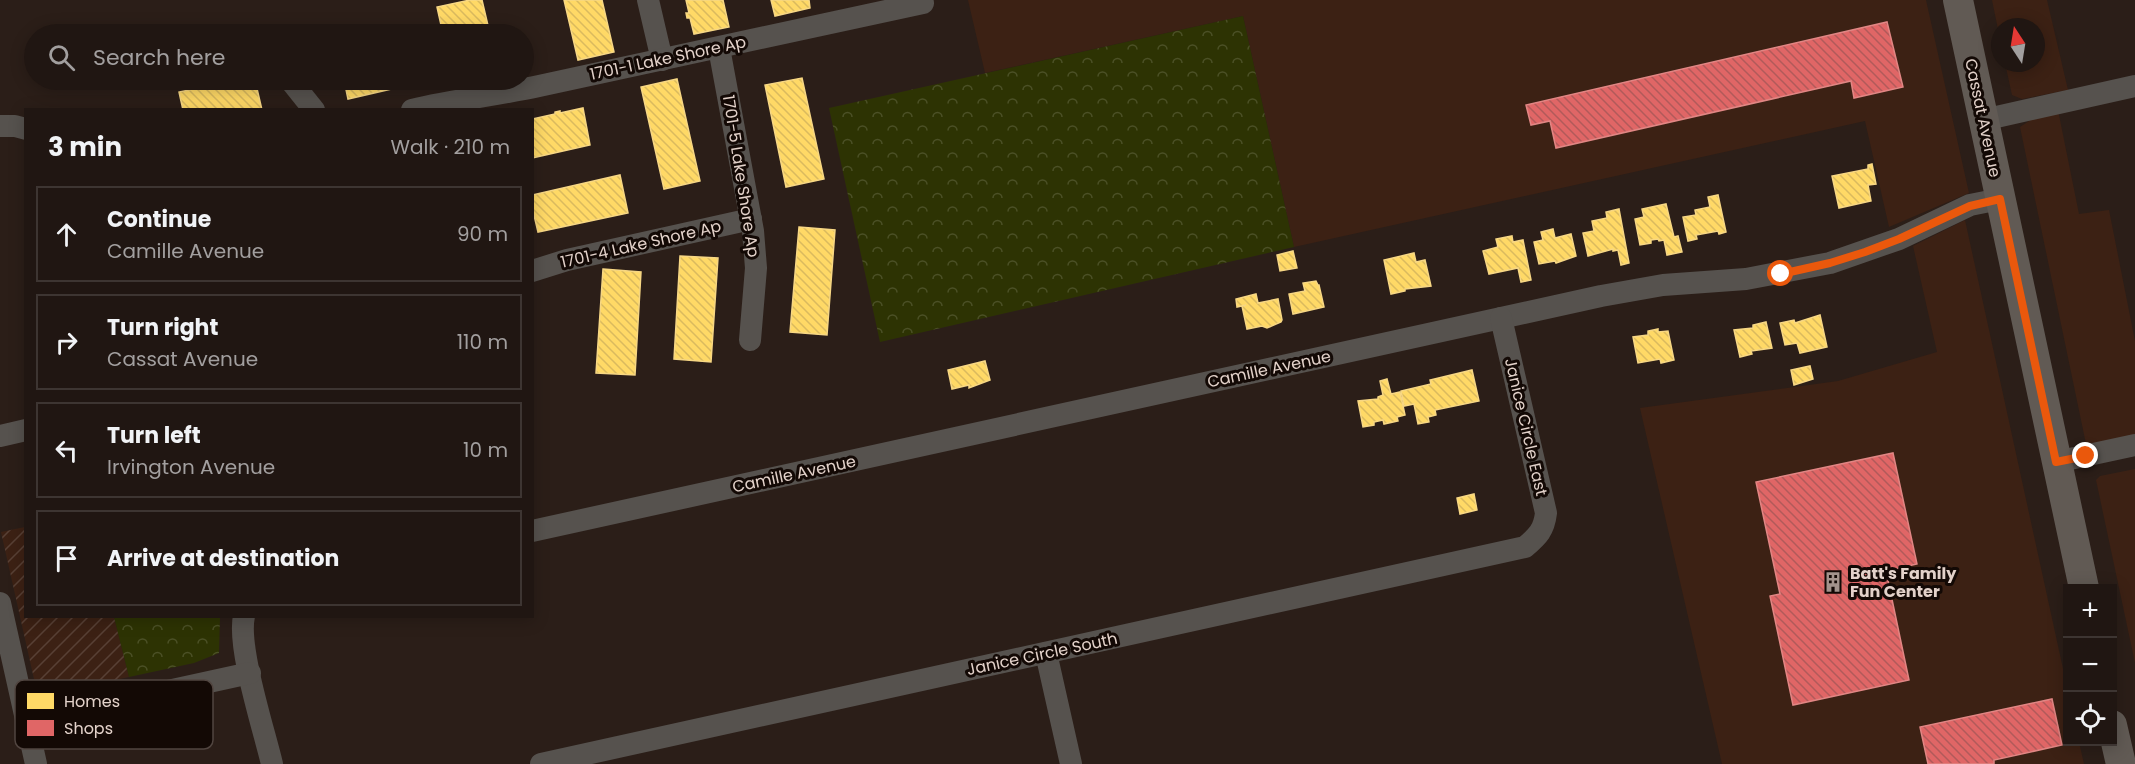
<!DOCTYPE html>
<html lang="en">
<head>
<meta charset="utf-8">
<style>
  body { margin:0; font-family:Poppins,sans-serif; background:#281f1b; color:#f1f3f6 }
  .controls { position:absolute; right:18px; bottom:18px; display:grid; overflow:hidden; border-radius:0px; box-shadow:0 3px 15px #0003 }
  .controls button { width:54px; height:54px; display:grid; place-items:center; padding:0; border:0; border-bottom:2px solid #3d3532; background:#201612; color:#f1f3f6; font:30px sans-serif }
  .compass { position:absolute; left:1991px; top:18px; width:54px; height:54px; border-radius:50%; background:#201612; box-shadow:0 3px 15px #0003; rotate:348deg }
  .stop { position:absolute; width:18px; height:18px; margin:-14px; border:4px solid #ea580c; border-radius:50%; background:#fff }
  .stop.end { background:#ea580c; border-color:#fff; box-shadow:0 2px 6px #0008 }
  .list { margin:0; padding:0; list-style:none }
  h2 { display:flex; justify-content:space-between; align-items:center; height:78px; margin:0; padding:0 24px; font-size:26px }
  h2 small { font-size:20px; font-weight:400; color:#a29f9f }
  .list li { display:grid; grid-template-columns:39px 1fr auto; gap:18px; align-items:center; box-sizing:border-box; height:96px; margin:0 12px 12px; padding:0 12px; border:2px solid #3d3532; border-radius:0px }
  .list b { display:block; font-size:22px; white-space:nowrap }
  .list p { margin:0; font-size:20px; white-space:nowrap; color:#a29f9f }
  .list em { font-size:20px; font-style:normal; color:#a29f9f }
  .icon { flex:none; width:33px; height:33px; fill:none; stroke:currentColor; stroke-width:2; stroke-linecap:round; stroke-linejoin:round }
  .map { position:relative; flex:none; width:2135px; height:764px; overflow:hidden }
  .search { position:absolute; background:#201612; box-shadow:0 3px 15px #0003; left:24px; top:24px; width:510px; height:66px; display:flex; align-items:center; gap:15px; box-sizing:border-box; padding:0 21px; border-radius:33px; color:#a29f9f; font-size:22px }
  .panel { position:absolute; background:#201612; box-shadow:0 3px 15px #0003; left:24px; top:108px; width:510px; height:510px; border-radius:0px }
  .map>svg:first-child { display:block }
  .built { fill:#3c2114 }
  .industrial { fill:url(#industrial-furrows) }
  .forest { fill:url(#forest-crowns) }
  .homes { fill:url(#homes-back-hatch); stroke:#f7d784; stroke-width:1.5 }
  .shops { fill:url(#shops-back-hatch); stroke:#e18684; stroke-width:1.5 }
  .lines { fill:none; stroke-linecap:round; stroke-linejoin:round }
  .minor { stroke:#56524e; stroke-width:22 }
  .major { stroke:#615a54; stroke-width:30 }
  .route { stroke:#ea580c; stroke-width:8 }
  .labels { text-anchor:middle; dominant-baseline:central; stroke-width:6; stroke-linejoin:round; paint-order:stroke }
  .street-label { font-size:16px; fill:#e3d2ca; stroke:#130905 }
  .poi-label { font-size:16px; font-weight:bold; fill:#e3d2ca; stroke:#130905; text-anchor:start }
  .key { fill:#130905; stroke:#514540; stroke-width:1.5 }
  .key-label { font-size:16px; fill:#e3d2ca }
</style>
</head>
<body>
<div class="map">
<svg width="2135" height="764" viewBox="0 0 2135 764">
  <defs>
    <pattern id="industrial-furrows" width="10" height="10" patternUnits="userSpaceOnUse" patternTransform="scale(1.5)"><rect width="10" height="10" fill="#3c2114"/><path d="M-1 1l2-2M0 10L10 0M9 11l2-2" fill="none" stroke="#584035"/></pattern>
    <pattern id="forest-crowns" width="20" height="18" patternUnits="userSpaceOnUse" patternTransform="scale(1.5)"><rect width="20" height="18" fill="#2d3303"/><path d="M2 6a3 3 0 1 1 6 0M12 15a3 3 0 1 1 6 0" fill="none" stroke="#4b5026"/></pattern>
    <pattern id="homes-back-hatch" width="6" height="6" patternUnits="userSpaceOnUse" patternTransform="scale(1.5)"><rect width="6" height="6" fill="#ffd966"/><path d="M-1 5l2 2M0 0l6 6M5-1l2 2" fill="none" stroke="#daba5e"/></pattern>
    <pattern id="shops-back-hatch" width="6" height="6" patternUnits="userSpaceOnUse" patternTransform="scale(1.5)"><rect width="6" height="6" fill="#e06666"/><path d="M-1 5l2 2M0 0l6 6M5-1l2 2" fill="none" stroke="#b15a5a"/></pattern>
  </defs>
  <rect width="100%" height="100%" fill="#2b1e18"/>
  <!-- built -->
  <g class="built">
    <polygon points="968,0 1926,0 1969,193 1889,227 1865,121 1294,247 1243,16 985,73"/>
    <polygon points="1992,0 2047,0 2068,90 2022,99 2012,95 2005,63 2036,63 2036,27 2000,27 2000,39"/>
    <polygon points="2058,110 2079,214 2109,210 2135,341 2135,437 2093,445 2086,444 2020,127 2038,115"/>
    <polygon points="1965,220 2067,687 2068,742 2079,742 2084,764 1722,764 1640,408 1838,381 1937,352 1913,246"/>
    <polygon points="2135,469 2135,663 2096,480 2100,476"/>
  </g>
  <!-- industrial -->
  <polygon class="industrial" points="25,527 26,616 114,617 129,677 58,692 34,679 1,532"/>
  <!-- forest -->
  <g class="forest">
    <polygon points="1243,16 1294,247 880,342 829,108"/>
    <polygon points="114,617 220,617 219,653 194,663 129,677"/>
  </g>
  <!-- homes -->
  <g class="homes">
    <polygon points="470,0 482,0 490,34 443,34 437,7"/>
    <polygon points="564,0 602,0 614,52 578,60"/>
    <polygon points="686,0 723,0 729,27 694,34 690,18 687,18 686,13 689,13"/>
    <polygon points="771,0 809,0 810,8 775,16"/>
    <polygon points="802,78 824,179 786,187 765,85"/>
    <polygon points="677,79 700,181 664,189 641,87"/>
    <polygon points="230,80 255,80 262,110 183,110 179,92 194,89 194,87 202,85 203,87"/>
    <polygon points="344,80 421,80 422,82 348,99"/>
    <polygon points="583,108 590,145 532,158 532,119 555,114 555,112 560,111 560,113"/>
    <polygon points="1872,164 1876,184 1868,185 1871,201 1839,208 1832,176 1868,169 1868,165"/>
    <polygon points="620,175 628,213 538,232 532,207 532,195"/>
    <polygon points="1718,195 1726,232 1719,234 1718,231 1696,235 1697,239 1688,241 1683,217 1696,215 1695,210 1710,207 1708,197"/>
    <polygon points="1666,204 1674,237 1678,236 1682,252 1667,255 1664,240 1659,241 1658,239 1651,240 1651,243 1640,245 1635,219 1644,217 1642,209"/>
    <polygon points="1619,209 1629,263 1621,265 1618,250 1613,251 1613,249 1588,256 1583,233 1594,231 1592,221 1607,218 1606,212"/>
    <polygon points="799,227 835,230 827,335 790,332"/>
    <polygon points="1553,229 1555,238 1571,234 1576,256 1556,263 1555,261 1539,264 1534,242 1543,240 1541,232"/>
    <polygon points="1512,236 1513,242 1523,240 1531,280 1521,282 1518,268 1489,274 1483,251 1498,247 1496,239"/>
    <polygon points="1293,251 1297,268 1280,271 1277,255"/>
    <polygon points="1414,253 1416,262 1425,260 1431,286 1405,289 1405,291 1391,294 1384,260"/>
    <polygon points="680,256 718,258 711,362 674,359"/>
    <polygon points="603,269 641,272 635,375 596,373"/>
    <polygon points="1316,281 1318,285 1319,285 1324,307 1293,314 1289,294 1305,291 1303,283"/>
    <polygon points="1256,294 1258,303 1278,299 1282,320 1281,322 1267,328 1262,326 1247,329 1242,306 1246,305 1237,307 1236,299"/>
    <polygon points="1820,315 1827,347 1800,353 1797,343 1785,345 1780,323 1794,320 1795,323"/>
    <polygon points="1766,322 1772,348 1751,351 1752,354 1740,357 1734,330 1753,328 1753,325"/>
    <polygon points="1658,329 1658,332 1668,331 1674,360 1661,363 1660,359 1638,363 1633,337 1648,335 1648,331"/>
    <polygon points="985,361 990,380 969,388 969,385 952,389 948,370"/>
    <polygon points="1810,366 1813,379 1794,385 1791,370"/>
    <polygon points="1472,370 1479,401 1435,410 1436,415 1428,417 1429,422 1418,424 1414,404 1404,406 1401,391 1431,384 1430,380"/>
    <polygon points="1387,379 1391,394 1400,392 1405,415 1397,417 1398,421 1384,424 1383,420 1374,422 1374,425 1363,427 1358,401 1378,399 1378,397 1383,395 1380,381"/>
    <polygon points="1474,494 1477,510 1460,514 1457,498"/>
  </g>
  <!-- shops -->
  <g class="shops">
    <polygon points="1887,22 1903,87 1854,98 1851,81 1556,148 1550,121 1531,125 1526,105"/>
    <polygon points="1893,453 1917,564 1886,571 1909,680 1793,705 1770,596 1780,594 1756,482"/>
    <polygon points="2052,699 2062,745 1994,760 1994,764 1928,764 1920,727"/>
  </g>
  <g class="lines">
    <!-- minor -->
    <g class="minor">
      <polyline points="648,0 662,60"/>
      <polyline points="719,48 753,231 756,268 750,340"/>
      <polyline points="290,80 314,110"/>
      <path d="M 412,110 C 454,100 497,95 539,86 L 923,3"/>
      <polyline points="1983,120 2135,86"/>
      <polyline points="0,126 15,126 26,129"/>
      <polyline points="532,271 567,260 751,219"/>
      <polyline points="0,436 26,430"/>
      <polyline points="2056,462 2135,445"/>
      <polyline points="532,531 1601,296 1663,285 1746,279 1830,263 1899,239 1970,205 2000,199"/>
      <polyline points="0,603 36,764"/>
      <path d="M 244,616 C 237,647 264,730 272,764"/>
      <polyline points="1046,653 1071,764"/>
      <polyline points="26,722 250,673"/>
      <path d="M 541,764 L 1525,547 C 1538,536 1544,530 1546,513 L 1501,318"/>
    </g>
    <!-- major -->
    <g class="major">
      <polyline points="1958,0 2084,588"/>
      <polyline points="2112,725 2121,764"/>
    </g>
  </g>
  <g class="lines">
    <!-- route -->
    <polyline class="route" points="1781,274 1830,263 1865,252 1899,239 1970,206 2000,199 2056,462 2086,456"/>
  </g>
  <!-- icons -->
  <defs>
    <g id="building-bare" transform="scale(1.62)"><path d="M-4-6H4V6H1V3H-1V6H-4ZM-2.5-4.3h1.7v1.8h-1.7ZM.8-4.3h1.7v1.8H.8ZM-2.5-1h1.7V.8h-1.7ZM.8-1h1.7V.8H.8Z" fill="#a3938c" stroke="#130905" stroke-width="2.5" paint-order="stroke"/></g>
  </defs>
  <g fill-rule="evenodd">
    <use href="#building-bare" x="1833" y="582"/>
  </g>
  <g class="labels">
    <!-- street labels -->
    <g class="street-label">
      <text transform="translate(668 58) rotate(-12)">1701-1 Lake Shore Ap</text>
      <text transform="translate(1983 118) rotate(78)">Cassat Avenue</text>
      <text transform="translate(741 176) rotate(81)">1701-5 Lake Shore Ap</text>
      <text transform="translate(641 244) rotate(-13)">1701-4 Lake Shore Ap</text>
      <text transform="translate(1269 369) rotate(-12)">Camille Avenue</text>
      <text transform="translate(1526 427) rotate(77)">Janice Circle East</text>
      <text transform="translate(794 474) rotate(-12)">Camille Avenue</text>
      <text transform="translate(1042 654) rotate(-12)">Janice Circle South</text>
    </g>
    <!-- poi labels -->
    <g class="poi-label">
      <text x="1850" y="573">Batt's Family<tspan x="1850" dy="18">Fun Center</tspan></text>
    </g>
  </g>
  <!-- legend -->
  <rect x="15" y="680" width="198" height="69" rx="9" class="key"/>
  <rect x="27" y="693" width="27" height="16" fill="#ffd966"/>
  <rect x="27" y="720" width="27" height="16" fill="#e06666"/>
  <g class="key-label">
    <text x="64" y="707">Homes</text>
    <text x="64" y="734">Shops</text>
  </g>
</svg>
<div class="controls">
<button>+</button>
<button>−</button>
<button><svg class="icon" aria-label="locate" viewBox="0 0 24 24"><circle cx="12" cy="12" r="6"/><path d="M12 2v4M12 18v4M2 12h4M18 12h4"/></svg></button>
</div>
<svg class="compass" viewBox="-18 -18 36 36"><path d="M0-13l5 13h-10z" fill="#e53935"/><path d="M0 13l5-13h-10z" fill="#a29f9f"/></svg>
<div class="stop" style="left:1781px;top:274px"></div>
<div class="stop end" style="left:2086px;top:456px"></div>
<div class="search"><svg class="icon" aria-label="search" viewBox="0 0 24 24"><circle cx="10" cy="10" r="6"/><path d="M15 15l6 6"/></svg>Search here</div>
<section class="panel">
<h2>3 min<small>Walk · 210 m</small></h2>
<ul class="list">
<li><svg class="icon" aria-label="ahead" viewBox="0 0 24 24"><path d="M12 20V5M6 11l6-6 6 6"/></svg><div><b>Continue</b><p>Camille Avenue</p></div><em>90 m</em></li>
<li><svg class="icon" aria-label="right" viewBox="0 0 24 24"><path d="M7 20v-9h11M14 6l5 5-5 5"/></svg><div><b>Turn right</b><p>Cassat Avenue</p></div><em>110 m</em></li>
<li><svg class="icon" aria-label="left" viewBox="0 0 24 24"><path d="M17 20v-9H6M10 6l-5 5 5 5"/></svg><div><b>Turn left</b><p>Irvington Avenue</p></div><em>10 m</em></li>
<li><svg class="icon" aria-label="arrive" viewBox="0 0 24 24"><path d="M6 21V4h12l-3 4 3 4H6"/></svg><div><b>Arrive at destination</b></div></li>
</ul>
</section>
</div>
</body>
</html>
